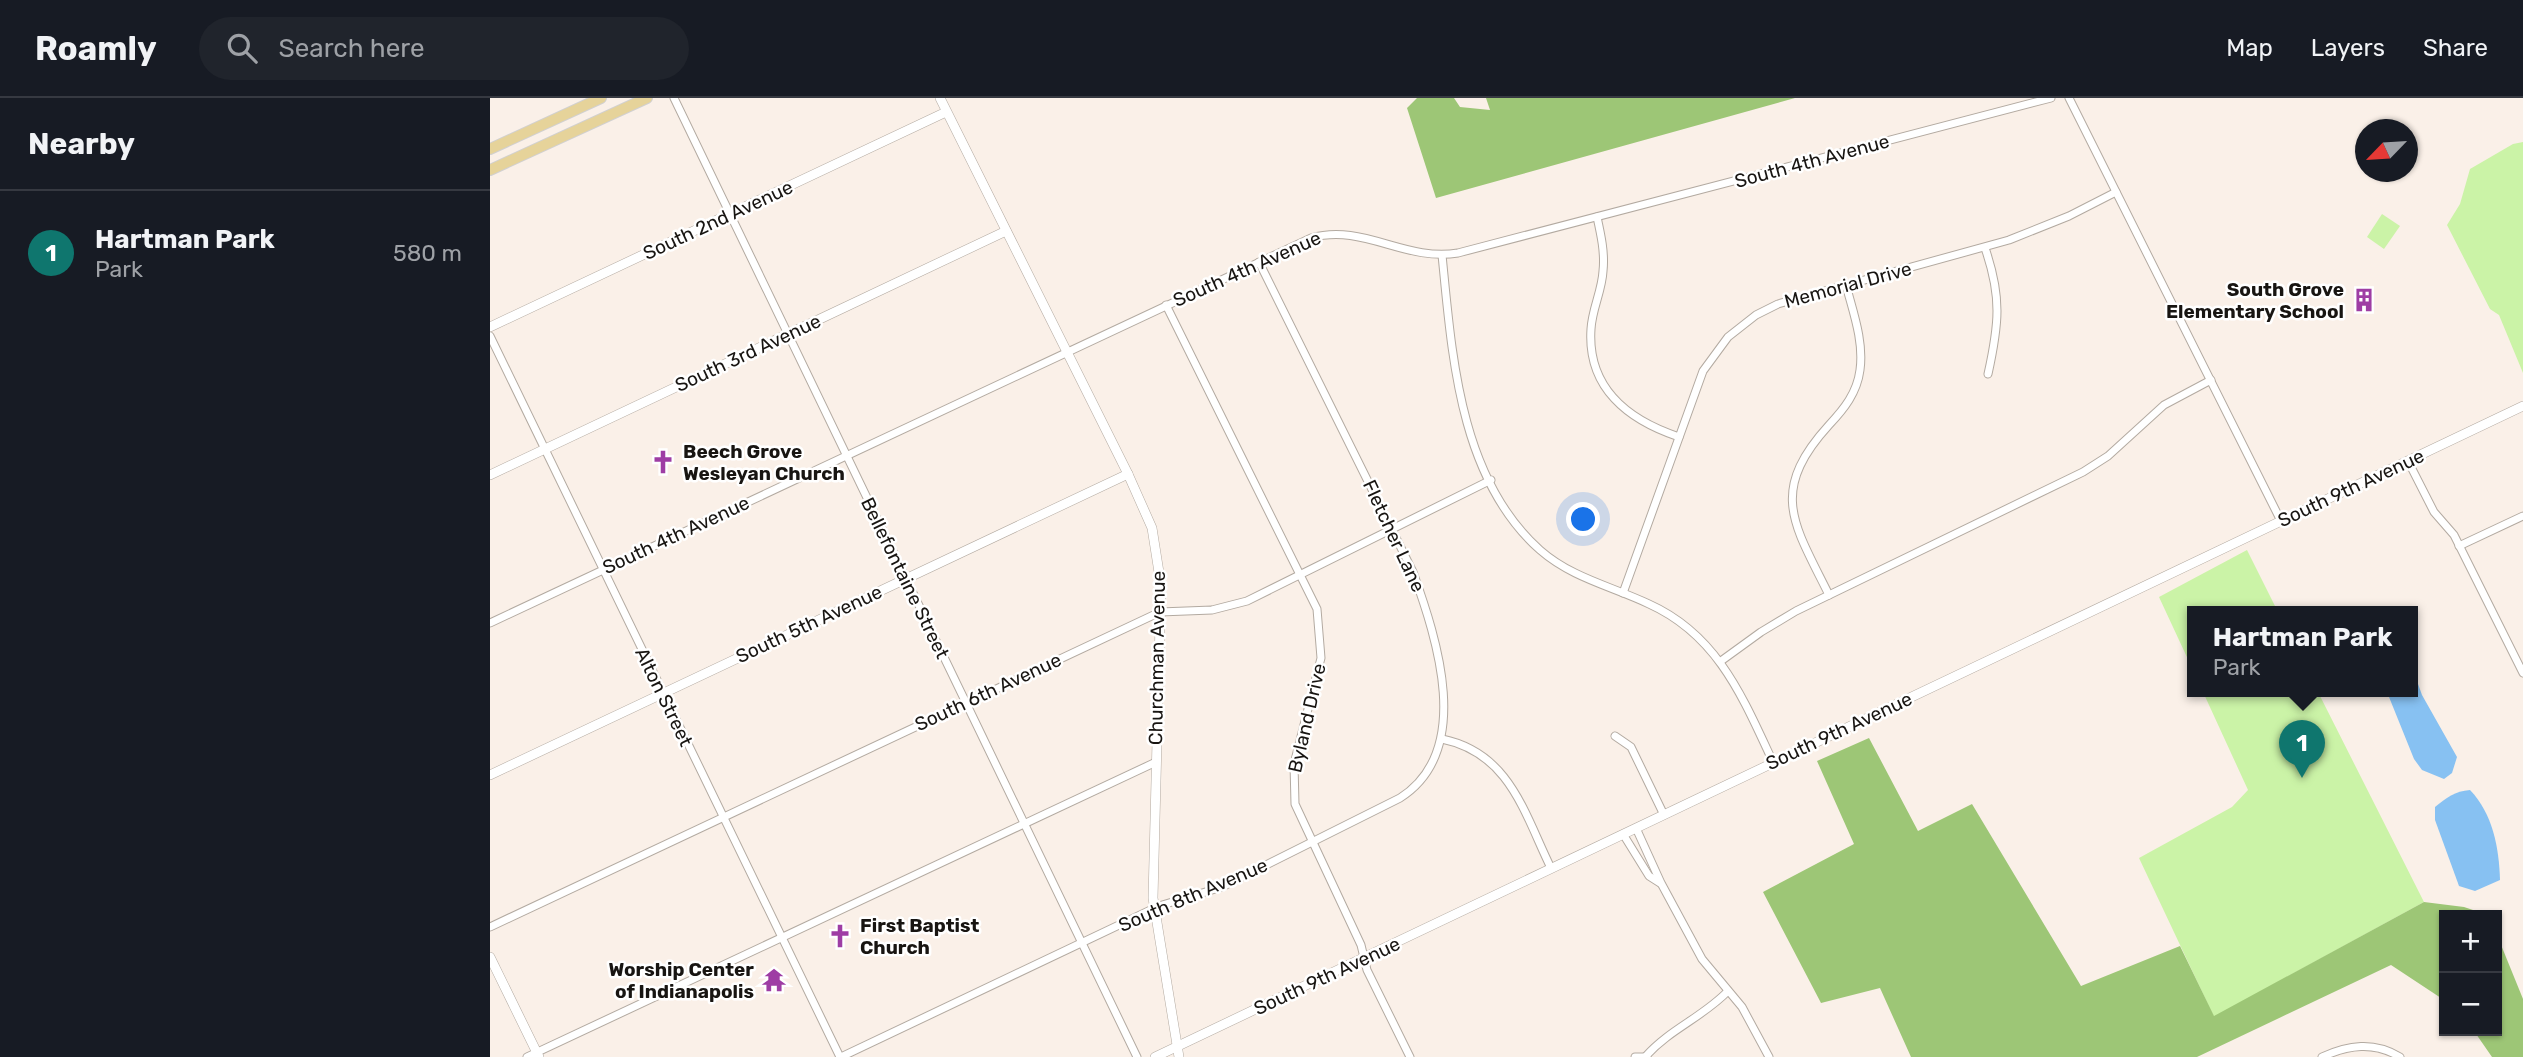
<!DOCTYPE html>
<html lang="en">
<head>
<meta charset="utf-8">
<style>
  body { margin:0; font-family:Rubik,sans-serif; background:#20242c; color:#f1f3f6 }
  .controls { position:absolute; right:21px; bottom:21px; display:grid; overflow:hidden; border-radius:0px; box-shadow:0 2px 5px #0004 }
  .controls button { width:63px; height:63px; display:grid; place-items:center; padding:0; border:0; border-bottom:2px solid #363941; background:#171b24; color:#f1f3f6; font:35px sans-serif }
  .compass { position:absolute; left:1865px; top:21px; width:63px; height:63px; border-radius:50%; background:#171b24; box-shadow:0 2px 5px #0004; rotate:245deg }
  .you { position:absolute; left:1094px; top:422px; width:24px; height:24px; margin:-18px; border:5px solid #fff; border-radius:50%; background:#1a73e8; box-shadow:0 0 0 10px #1a73e833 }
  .badge { display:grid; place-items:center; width:46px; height:46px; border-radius:50%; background:#0f766e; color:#fff; font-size:23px; font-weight:700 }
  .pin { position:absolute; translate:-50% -58px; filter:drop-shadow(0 2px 4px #0008) }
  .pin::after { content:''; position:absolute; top:37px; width:24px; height:21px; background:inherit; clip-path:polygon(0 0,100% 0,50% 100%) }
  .popup { position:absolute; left:1697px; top:508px; width:231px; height:91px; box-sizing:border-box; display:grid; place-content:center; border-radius:0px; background:#171b24; filter:drop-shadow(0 2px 5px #0005); font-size:23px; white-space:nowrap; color:#9ea1a6 }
  .popup b { font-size:26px; color:#f1f3f6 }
  .popup::after { content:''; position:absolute; left:50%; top:100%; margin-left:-14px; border:14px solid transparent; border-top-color:#171b24 }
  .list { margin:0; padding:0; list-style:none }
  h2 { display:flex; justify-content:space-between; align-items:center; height:91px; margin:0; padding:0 28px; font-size:30px }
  h2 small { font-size:23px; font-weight:400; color:#9ea1a6 }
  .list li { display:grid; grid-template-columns:46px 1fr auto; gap:21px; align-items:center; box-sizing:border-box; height:126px; padding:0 28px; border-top:2px solid #363941 }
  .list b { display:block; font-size:26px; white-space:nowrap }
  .list p { margin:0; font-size:23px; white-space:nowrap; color:#9ea1a6 }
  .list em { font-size:23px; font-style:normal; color:#9ea1a6 }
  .icon { flex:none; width:38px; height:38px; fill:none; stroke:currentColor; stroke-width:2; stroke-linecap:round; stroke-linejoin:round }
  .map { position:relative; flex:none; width:2033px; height:959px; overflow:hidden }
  header { display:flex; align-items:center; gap:42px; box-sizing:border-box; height:98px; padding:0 35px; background:#171b24; border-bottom:2px solid #363941 }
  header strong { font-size:33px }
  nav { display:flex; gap:38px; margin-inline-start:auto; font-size:24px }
  .search { width:490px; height:63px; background:#20242c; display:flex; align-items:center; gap:18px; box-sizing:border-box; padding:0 24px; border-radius:38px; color:#9ea1a6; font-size:26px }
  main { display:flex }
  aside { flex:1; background:#171b24 }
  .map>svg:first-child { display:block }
  .green { fill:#cbf3a7 }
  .forest { fill:#9dc676 }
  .water { fill:#87c1f2 }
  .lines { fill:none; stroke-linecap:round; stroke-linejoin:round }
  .minor-casing { stroke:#b3aaa1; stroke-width:9 }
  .tertiary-casing { stroke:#b3aaa1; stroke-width:10 }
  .primary-casing { stroke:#d1d0d0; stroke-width:12 }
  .minor { stroke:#fff; stroke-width:7 }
  .tertiary { stroke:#fff; stroke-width:9 }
  .primary { stroke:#e6d39a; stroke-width:10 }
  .labels { text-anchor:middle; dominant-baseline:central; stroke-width:5; stroke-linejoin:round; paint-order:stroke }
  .street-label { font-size:19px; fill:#181512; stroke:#fff }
  .poi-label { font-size:19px; font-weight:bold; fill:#181512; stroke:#fff; text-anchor:end }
</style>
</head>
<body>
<header>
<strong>Roamly</strong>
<div class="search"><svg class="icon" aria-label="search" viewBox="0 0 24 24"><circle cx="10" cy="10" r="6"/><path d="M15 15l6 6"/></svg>Search here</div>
<nav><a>Map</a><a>Layers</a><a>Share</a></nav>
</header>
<main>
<aside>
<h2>Nearby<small></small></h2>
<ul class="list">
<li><span class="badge">1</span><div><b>Hartman Park</b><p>Park</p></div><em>580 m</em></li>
</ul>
</aside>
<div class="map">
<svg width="2033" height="959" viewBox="0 0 2033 959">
  <rect width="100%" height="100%" fill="#faf0e8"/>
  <!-- green -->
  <g class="green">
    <polygon points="2033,44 2033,275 2009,217 2000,211 1957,127 1970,106 1980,71 2023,46"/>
    <polygon points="1892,116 1910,128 1894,151 1877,139"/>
    <polygon points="1757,452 1788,514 1702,514 1702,570 1669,499"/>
    <polygon points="1713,594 1828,594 1934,804 1724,919 1649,760 1742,709 1758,692"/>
  </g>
  <!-- forest -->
  <g class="forest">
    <polygon points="927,0 964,0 970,9 1000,12 996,0 1305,0 946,100 917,10"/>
    <polygon points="1379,640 1428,733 1482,706 1591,888 1690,848 1724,918 1934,804 1974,809 1998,817 1954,817 1954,902 1901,867 1707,959 1421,959 1390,890 1331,905 1273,794 1364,746 1327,663"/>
    <polygon points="2007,837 2033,901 2033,959 2002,959 1984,933 2007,933"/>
  </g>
  <!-- water -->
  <g class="water">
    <polygon points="1923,572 1932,597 1967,659 1962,675 1954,681 1932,672 1924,661 1897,594 1922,594"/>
    <path d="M 1980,692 C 2003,716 2009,750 2010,782 L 1985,793 L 1969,788 L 1945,722 L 1945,709 C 1956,700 1965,693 1980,692 Z"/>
  </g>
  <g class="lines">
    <!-- minor casing -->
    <g class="minor-casing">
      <g id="minor">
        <polyline points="184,0 647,959"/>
        <polyline points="1579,0 1791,423"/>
        <path d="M 1107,119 C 1111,137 1115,155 1113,173 C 1112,193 1102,211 1101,231 C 1097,290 1138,322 1189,339"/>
        <path d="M 1495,150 C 1512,199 1509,226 1498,276"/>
        <path d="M 952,157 C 962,256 969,380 1050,452 C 1082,480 1121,488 1159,506 C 1228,537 1253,600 1283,664"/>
        <polyline points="676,207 827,511 831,560 804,666 805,706 871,847 877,872 920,959"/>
        <polyline points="0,238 350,959"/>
        <polyline points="1918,363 1944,414 1964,437 2033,575"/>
        <polyline points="1969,448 2033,418"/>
        <polyline points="1133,495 1213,273 1238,239 1266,217 1288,206 1519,142 1579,118 1626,94"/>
        <path d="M 1339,497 C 1304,426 1278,394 1339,327 C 1354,311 1367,295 1370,272 C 1374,243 1363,214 1356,187"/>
        <path d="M 0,525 L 821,140 C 873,125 915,164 968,155 L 1561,0"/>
        <polyline points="1231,563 1271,534 1306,513 1593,374 1618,358 1674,307 1721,282"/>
        <polyline points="1125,638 1141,649 1174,717"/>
        <path d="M 952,641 C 1020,655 1034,715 1061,770"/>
        <polyline points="1146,730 1171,785 1212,861 1252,909 1279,959"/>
        <polyline points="1133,736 1159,778 1170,785"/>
        <polyline points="0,829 670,514 722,512 757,503 1001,382"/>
        <path d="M 1156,958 C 1180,931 1213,919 1238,893"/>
        <polyline points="37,959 666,664"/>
        <path d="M 351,959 L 669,808 L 732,789 L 910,700 C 984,653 947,541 923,474 L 769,164"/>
        <polyline points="1145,959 1157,959"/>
        <path d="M 1832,959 C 1858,947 1884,943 1910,959"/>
      </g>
    </g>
    <!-- tertiary casing -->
    <g class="tertiary-casing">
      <g id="tertiary">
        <polyline points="450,0 638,376 662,430 671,487 663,800 689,959"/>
        <polyline points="0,229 456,14"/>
        <polyline points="0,377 516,133"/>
        <polyline points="0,677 638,376"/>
        <polyline points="0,859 49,959"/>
        <polyline points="665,959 2033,308"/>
      </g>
    </g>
    <!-- primary casing -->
    <g class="primary-casing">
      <g id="primary">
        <polyline points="0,51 111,0"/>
        <polyline points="0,72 157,0"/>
      </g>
    </g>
    <!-- minor -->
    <use href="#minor" class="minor"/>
    <!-- tertiary -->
    <use href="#tertiary" class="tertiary"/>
    <!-- primary -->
    <use href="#primary" class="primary"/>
  </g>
  <!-- icons -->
  <defs>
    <g id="building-bare" transform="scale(1.89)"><path d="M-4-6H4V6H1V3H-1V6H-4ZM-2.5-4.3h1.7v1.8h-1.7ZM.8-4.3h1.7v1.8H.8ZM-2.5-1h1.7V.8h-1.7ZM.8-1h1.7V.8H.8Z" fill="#9e3da4" stroke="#fff" stroke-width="2.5" paint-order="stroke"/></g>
    <g id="church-bare" transform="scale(1.89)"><path d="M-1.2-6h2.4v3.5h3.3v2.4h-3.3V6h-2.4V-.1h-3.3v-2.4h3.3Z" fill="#9e3da4" stroke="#fff" stroke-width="2.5" paint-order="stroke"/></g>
    <g id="temple-bare" transform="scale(1.89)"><path d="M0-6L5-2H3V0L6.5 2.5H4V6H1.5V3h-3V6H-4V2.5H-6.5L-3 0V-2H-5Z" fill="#9e3da4" stroke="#fff" stroke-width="2.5" paint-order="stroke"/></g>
  </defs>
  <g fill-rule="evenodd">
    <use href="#building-bare" x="1874" y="202"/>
    <use href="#church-bare" x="173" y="364"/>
    <use href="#church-bare" x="350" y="838"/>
    <use href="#temple-bare" x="284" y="882"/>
  </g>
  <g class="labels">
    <!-- street labels -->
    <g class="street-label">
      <text transform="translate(1322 63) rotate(-15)">South 4th Avenue</text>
      <text transform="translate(228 122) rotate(-25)">South 2nd Avenue</text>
      <text transform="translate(757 171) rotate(-24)">South 4th Avenue</text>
      <text transform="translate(1358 187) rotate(-15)">Memorial Drive</text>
      <text transform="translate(258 255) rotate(-25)">South 3rd Avenue</text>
      <text transform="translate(1861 390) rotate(-25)">South 9th Avenue</text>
      <text transform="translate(186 437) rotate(-25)">South 4th Avenue</text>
      <text transform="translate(904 438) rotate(65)">Fletcher Lane</text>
      <text transform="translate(415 480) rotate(64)">Bellefontaine Street</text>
      <text transform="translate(319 526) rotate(-25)">South 5th Avenue</text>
      <text transform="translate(667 560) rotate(-89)">Churchman Avenue</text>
      <text transform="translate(498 594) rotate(-25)">South 6th Avenue</text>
      <text transform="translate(174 599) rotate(64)">Alton Street</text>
      <text transform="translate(817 620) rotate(-77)">Byland Drive</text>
      <text transform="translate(1349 633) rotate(-25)">South 9th Avenue</text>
      <text transform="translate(703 797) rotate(-23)">South 8th Avenue</text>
      <text transform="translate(837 878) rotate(-25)">South 9th Avenue</text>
    </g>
    <!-- poi labels -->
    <g class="poi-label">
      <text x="1854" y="191">South Grove<tspan x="1854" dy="22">Elementary School</tspan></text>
      <text x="193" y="353" text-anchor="start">Beech Grove<tspan x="193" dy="22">Wesleyan Church</tspan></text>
      <text x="370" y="827" text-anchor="start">First Baptist<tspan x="370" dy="22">Church</tspan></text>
      <text x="264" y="871">Worship Center<tspan x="264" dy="22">of Indianapolis</tspan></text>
    </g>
  </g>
</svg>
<div class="controls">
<button>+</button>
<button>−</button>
</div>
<svg class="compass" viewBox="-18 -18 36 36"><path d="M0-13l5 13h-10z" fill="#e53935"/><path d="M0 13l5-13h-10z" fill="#9ea1a6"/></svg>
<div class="you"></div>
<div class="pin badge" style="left:1812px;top:680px">1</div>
<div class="popup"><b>Hartman Park</b>Park</div>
</div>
</main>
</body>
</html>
